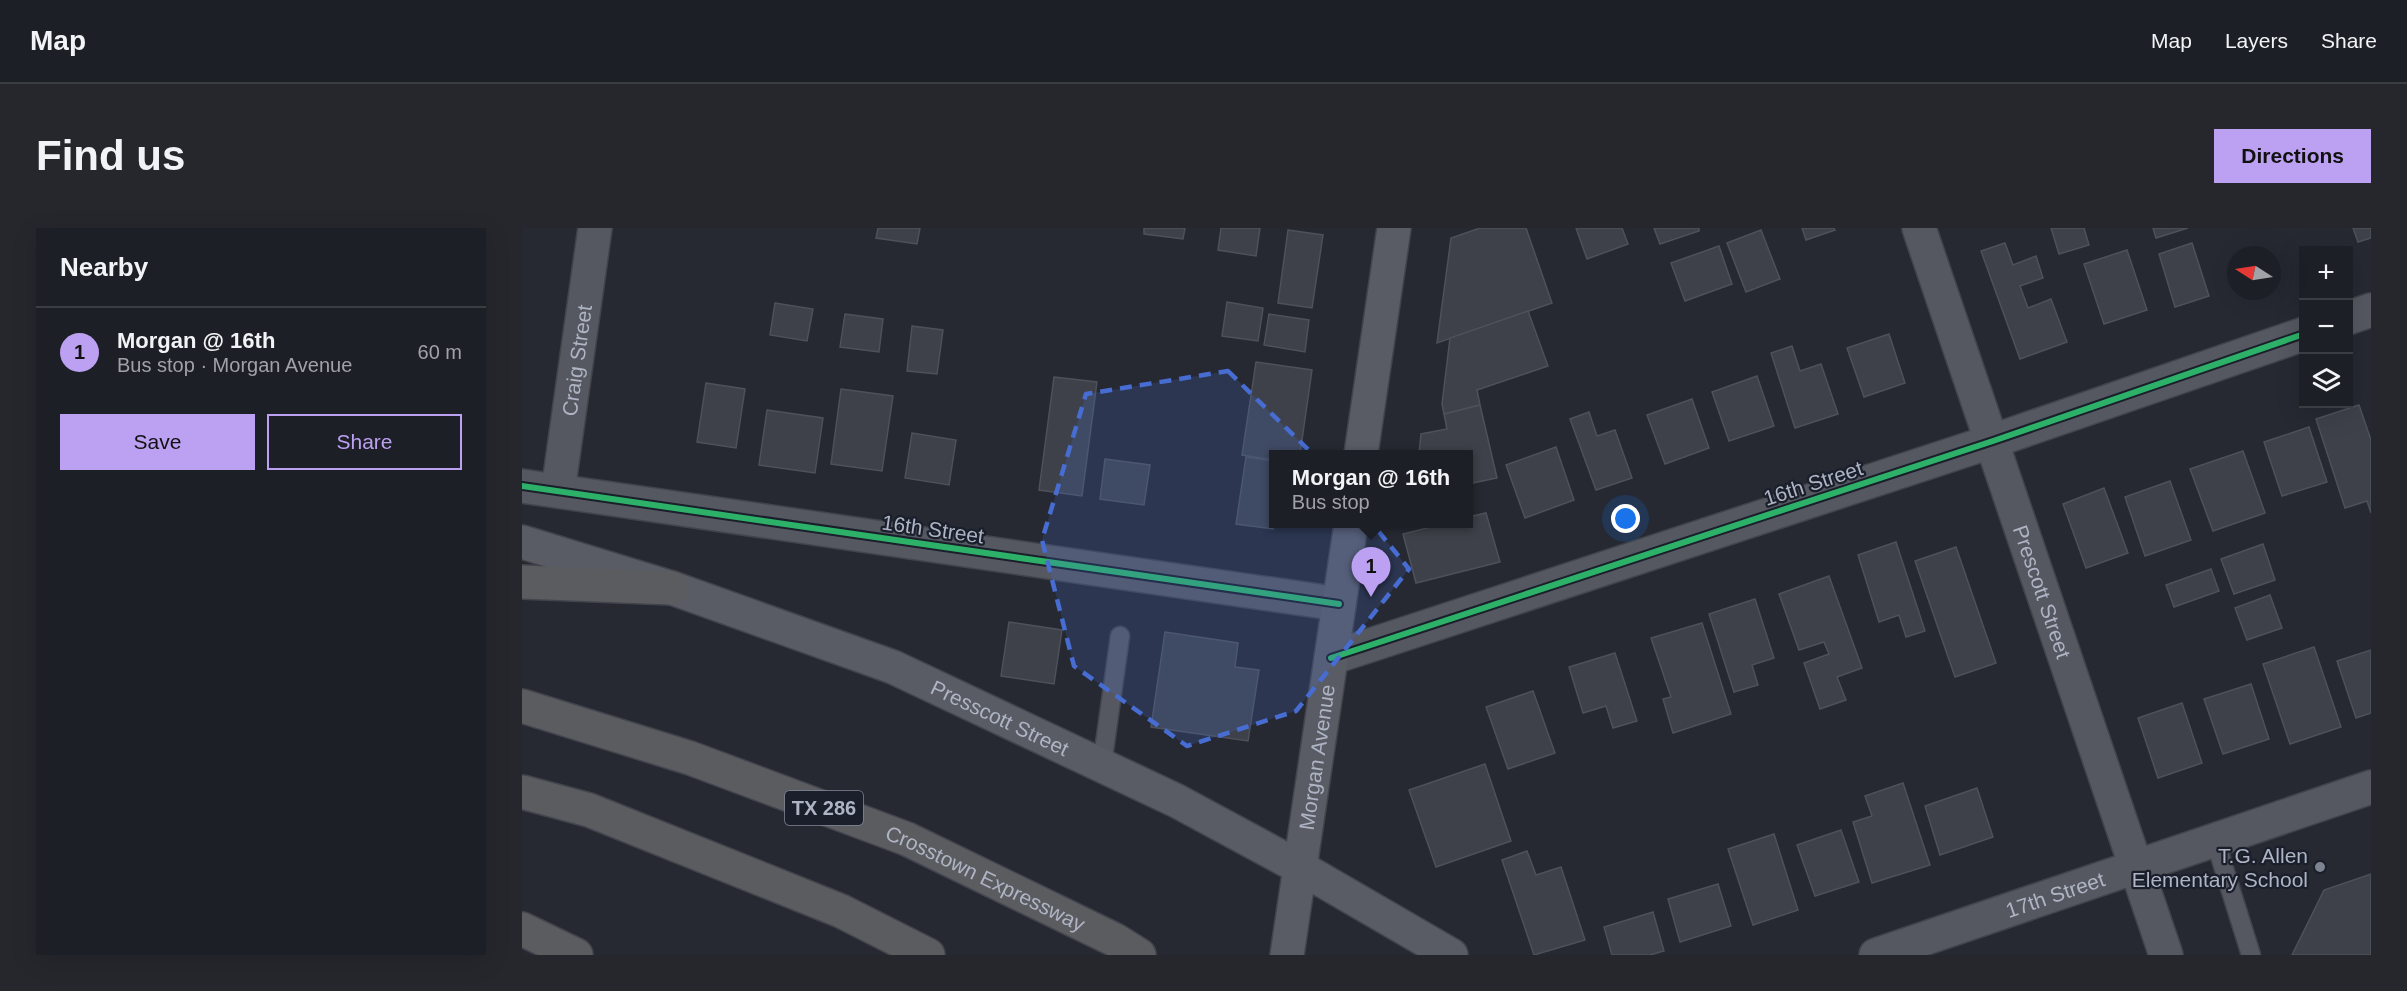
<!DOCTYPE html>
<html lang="en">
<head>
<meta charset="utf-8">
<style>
  body { margin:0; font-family:Arial,sans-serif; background:#25272d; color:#f1f3f6 }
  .controls { position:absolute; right:18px; top:18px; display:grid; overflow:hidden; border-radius:0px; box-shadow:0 6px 24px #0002 }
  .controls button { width:54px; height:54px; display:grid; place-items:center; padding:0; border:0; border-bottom:2px solid #3a3d42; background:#1c1f25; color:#f1f3f6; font:30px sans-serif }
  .compass { position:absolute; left:1705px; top:18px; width:54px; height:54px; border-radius:50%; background:#1c1f25; box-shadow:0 6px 24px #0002; rotate:282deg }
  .you { position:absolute; left:1104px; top:291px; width:21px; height:21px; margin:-15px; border:4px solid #fff; border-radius:50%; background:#1a73e8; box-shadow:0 0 0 9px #1a73e833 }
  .badge { display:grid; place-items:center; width:39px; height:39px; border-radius:50%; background:#bca0f2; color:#111; font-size:20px; font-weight:700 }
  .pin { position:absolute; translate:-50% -50px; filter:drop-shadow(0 2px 3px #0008) }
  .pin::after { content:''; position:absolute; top:32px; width:21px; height:18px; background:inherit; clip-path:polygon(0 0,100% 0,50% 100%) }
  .popup { position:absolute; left:747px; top:222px; width:204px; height:78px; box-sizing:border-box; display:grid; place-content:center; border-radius:0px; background:#1c1f25; filter:drop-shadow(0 2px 4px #0005); font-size:20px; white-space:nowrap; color:#a0a2a7 }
  .popup b { font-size:22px; color:#f1f3f6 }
  .popup::after { content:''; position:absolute; left:50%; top:100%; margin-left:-12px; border:12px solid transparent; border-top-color:#1c1f25 }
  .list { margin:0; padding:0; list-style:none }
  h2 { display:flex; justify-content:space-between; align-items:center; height:78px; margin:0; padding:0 24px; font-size:26px }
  h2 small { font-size:20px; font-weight:400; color:#a0a2a7 }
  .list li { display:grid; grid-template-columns:39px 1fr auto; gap:18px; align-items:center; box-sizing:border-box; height:90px; padding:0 24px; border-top:2px solid #3a3d42 }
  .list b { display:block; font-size:22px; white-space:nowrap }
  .list p { margin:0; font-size:20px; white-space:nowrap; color:#a0a2a7 }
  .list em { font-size:20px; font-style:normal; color:#a0a2a7 }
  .actions { display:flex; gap:12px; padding:18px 24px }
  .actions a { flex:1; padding:14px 0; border:2px solid #bca0f2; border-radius:0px; text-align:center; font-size:21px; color:#bca0f2 }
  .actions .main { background:#bca0f2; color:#111 }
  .icon { flex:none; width:33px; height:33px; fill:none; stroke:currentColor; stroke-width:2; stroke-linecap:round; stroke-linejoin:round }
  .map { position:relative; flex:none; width:1849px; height:727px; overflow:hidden; border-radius:0px }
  header { display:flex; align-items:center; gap:36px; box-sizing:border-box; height:84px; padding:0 30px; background:#1c1f25; border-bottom:2px solid #3a3d42 }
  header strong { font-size:28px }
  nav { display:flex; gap:33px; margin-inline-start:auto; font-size:21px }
  .intro { display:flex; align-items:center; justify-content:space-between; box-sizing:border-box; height:144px; padding:0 36px }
  h1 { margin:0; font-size:42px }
  .button { padding:15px 27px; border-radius:0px; background:#bca0f2; color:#111; font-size:21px; font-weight:700 }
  main { display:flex; gap:36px; padding:0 36px }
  aside { flex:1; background:#1c1f25; border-radius:0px; box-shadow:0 6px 24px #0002 }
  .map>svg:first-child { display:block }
  .building { fill:#3e4149; stroke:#4d515a; stroke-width:1.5 }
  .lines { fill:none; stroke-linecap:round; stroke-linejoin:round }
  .lane-casing { stroke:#42444b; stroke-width:21 }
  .street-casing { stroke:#42444b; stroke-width:36 }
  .secondary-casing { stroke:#42444b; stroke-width:36 }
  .highway-casing { stroke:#42454d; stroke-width:36 }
  .lane { stroke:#555860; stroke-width:18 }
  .street { stroke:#555860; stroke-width:33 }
  .secondary { stroke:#595c65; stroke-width:33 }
  .highway { stroke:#5a5c60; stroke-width:33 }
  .cycleway-casing { stroke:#1a1f2b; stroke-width:10 }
  .cycleway { stroke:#2db169; stroke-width:6 }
  .marked { fill:#486dd2; fill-opacity:0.2; stroke:#486dd2; stroke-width:4.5; stroke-dasharray:12 8; stroke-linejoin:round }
  .poi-dot { fill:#7e8391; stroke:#1a1f2b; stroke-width:2 }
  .labels { text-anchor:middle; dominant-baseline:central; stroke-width:4.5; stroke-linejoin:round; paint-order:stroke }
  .shield { fill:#1a1f2b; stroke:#828796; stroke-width:1.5 }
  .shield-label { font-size:20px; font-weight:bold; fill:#aeb4c4 }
  .street-label { font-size:21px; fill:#aeb4c4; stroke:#1a1f2b }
  .poi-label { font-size:21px; fill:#aeb4c4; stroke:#1a1f2b; text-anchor:end }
</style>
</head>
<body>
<header>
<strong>Map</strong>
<nav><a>Map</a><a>Layers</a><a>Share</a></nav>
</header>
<div class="intro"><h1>Find us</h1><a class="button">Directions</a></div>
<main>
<aside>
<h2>Nearby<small></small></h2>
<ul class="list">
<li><span class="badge">1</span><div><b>Morgan @ 16th</b><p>Bus stop · Morgan Avenue</p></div><em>60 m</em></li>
</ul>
<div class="actions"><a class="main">Save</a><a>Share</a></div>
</aside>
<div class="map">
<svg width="1849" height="727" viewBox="0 0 1849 727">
  <rect width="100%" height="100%" fill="#262931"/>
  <!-- building -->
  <g class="building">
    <polygon points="356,0 398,0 395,16 354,10"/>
    <polygon points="622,0 663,0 661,11 622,6"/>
    <polygon points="699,0 738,0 734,28 696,22"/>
    <polygon points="958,0 1004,0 1030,75 915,115 929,10"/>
    <polygon points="1054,0 1100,0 1106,16 1065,31"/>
    <polygon points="1132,0 1177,0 1177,3 1138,16"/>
    <polygon points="1280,0 1312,0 1313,2 1284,12"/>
    <polygon points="1529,0 1562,0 1567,17 1537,26"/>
    <polygon points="1631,0 1666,0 1634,10"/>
    <polygon points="1831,0 1849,0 1849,10 1836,14"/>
    <polygon points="766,2 801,7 790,80 756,75"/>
    <polygon points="1239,2 1258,51 1224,64 1205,15"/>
    <polygon points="1483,15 1491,37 1514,28 1521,50 1498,58 1506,80 1529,71 1545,114 1498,131 1459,23"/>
    <polygon points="1670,15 1687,68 1653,79 1637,26"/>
    <polygon points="1197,18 1210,56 1163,73 1149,35"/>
    <polygon points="1605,22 1625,82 1582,96 1562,36"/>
    <polygon points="705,74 741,80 736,113 700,108"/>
    <polygon points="253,75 291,81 285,113 248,107"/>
    <polygon points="1006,83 1026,138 955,162 958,177 922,186 920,176 928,110"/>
    <polygon points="323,86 361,91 357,124 318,119"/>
    <polygon points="747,86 787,92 783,124 742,117"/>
    <polygon points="390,98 421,102 415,146 385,143"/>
    <polygon points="1367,106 1383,155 1342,169 1325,120"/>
    <polygon points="1270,118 1278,143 1299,136 1316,186 1273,200 1249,125"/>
    <polygon points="734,134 790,142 778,226 752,226 752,232 720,227"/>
    <polygon points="1235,148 1252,198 1207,213 1190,164"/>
    <polygon points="532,149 575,154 560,268 517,262"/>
    <polygon points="184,155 223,161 214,220 175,214"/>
    <polygon points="319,161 371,168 360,243 309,236"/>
    <polygon points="1170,171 1187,220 1143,236 1125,187"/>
    <polygon points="958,177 975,250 946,256 946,226 897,226 899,206 925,201 922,186"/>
    <polygon points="1837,177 1849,212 1849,285 1845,273 1823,280 1794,191"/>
    <polygon points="245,182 301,190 293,245 237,237"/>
    <polygon points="1067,184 1075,208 1093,202 1110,250 1074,262 1048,191"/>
    <polygon points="1787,199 1805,254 1760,268 1742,214"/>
    <polygon points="390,205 434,212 427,257 383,250"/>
    <polygon points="1034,219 1052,272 1003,290 984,237"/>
    <polygon points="1721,223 1743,285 1691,303 1668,241"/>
    <polygon points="724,229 752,233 751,301 714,296"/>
    <polygon points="583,231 628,237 622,277 578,271"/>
    <polygon points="1648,253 1669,312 1623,328 1603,269"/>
    <polygon points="1582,260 1606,325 1564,340 1541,276"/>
    <polygon points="964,285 978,334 894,355 881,306 921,296 946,296 946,289"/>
    <polygon points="1374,314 1403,403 1384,409 1377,387 1357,394 1336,327"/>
    <polygon points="1741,316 1753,352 1712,366 1699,331"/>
    <polygon points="1434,319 1474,435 1433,449 1393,333"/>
    <polygon points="1689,341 1697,363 1652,379 1644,357"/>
    <polygon points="1307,348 1340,440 1315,449 1324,472 1298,481 1282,435 1307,426 1302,414 1277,422 1257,366"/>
    <polygon points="1748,367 1760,400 1725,412 1713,380"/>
    <polygon points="1233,371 1252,430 1230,437 1236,457 1212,464 1187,386"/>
    <polygon points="487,394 540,402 532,456 479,448"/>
    <polygon points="1180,395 1209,486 1151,505 1141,471 1149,469 1129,410"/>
    <polygon points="643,404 716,415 713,439 737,442 726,513 629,499"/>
    <polygon points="1792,419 1819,499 1768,516 1741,436"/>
    <polygon points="1849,422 1849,485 1834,490 1815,433"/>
    <polygon points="1093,425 1115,493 1091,500 1084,478 1061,485 1047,439"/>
    <polygon points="1729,456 1747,511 1701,526 1682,471"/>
    <polygon points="1011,463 1033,525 986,541 964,479"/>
    <polygon points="1660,475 1680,535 1636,550 1616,490"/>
    <polygon points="963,536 989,613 914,639 887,562"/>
    <polygon points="1381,555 1408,637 1350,655 1331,594 1350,588 1343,568"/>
    <polygon points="1455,560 1471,609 1418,627 1403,578"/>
    <polygon points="1319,602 1337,654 1293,668 1275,617"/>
    <polygon points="1252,606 1276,682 1231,697 1206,621"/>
    <polygon points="1005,623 1014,647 1039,639 1063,712 1012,727 980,632"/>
    <polygon points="1849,646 1849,727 1770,727 1802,662"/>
    <polygon points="1196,656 1209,698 1158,714 1146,671"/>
    <polygon points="1131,684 1142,723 1128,727 1090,727 1082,699"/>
  </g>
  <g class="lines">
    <!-- lane casing -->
    <g class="lane-casing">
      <g id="lane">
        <polyline points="580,537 598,408"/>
        <polyline points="1693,612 1729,727"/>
      </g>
    </g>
    <!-- street casing -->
    <g class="street-casing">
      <g id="street">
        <path id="s1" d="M 1397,0 L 1644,727"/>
        <polyline points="1826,90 1849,82"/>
        <polyline points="0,258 817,376"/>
        <path id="s2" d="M 36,263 L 73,0"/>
        <polyline points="809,430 1471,213 1782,106"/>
        <path id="s3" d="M 1354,727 L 1849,559"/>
      </g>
    </g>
    <!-- secondary casing -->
    <g class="secondary-casing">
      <g id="secondary">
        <polyline points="839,226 872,0"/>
        <path id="s4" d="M 0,314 L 150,360 L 371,439 L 655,573 L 779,640 L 929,727"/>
        <path id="s5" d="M 765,727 L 829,296"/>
      </g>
    </g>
    <!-- highway casing -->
    <g class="highway-casing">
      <g id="highway">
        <polyline points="0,354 150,360"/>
        <path id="s6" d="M 0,478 L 168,530 L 385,611 L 593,712 L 617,727"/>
        <polyline points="0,564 67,582 319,683 406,727"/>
        <polyline points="0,701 54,727"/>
      </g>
    </g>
    <!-- lane -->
    <use href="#lane" class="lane"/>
    <!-- street -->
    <use href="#street" class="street"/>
    <!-- secondary -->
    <use href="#secondary" class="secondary"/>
    <!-- highway -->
    <use href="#highway" class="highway"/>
    <!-- cycleway casing -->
    <g class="cycleway-casing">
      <g id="cycleway">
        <polyline points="0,258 817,376"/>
        <polyline points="809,430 1471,213 1782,106"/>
      </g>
    </g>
    <!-- cycleway -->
    <use href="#cycleway" class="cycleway"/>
  </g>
  <!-- marked area -->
  <path class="marked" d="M 706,143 L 805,240 L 887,341 L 774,483 L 665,518 L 552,438 L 520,312 L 564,166 Z"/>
  <!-- markers -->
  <circle class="poi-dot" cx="1798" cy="639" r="6"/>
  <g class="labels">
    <!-- shield labels -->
    <rect class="shield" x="263" y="563" width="78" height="34" rx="4.5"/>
    <g class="shield-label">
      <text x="302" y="580">TX 286</text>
    </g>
    <!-- street labels -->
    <g class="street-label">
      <text stroke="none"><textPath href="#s2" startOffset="132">Craig Street</textPath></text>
      <text transform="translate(1291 255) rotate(-18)">16th Street</text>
      <text transform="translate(411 301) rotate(8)">16th Street</text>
      <text stroke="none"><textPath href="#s1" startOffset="384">Prescott Street</textPath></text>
      <text stroke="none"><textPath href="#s4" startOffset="510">Presscott Street</textPath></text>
      <text stroke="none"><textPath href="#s5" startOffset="200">Morgan Avenue</textPath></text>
      <text stroke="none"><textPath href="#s6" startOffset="495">Crosstown Expressway</textPath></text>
      <text stroke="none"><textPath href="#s3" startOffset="189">17th Street</textPath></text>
    </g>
    <!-- poi labels -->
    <g class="poi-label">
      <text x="1786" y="627">T.G. Allen<tspan x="1786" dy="24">Elementary School</tspan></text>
    </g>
  </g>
</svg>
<div class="controls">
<button>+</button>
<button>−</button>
<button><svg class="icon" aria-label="layers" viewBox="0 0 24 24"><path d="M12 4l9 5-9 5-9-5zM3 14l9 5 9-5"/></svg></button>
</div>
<svg class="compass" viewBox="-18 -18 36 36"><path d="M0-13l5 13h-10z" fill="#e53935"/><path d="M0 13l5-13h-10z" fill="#a0a2a7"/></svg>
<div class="you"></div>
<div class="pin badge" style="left:849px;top:369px">1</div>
<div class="popup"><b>Morgan @ 16th</b>Bus stop</div>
</div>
</main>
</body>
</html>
